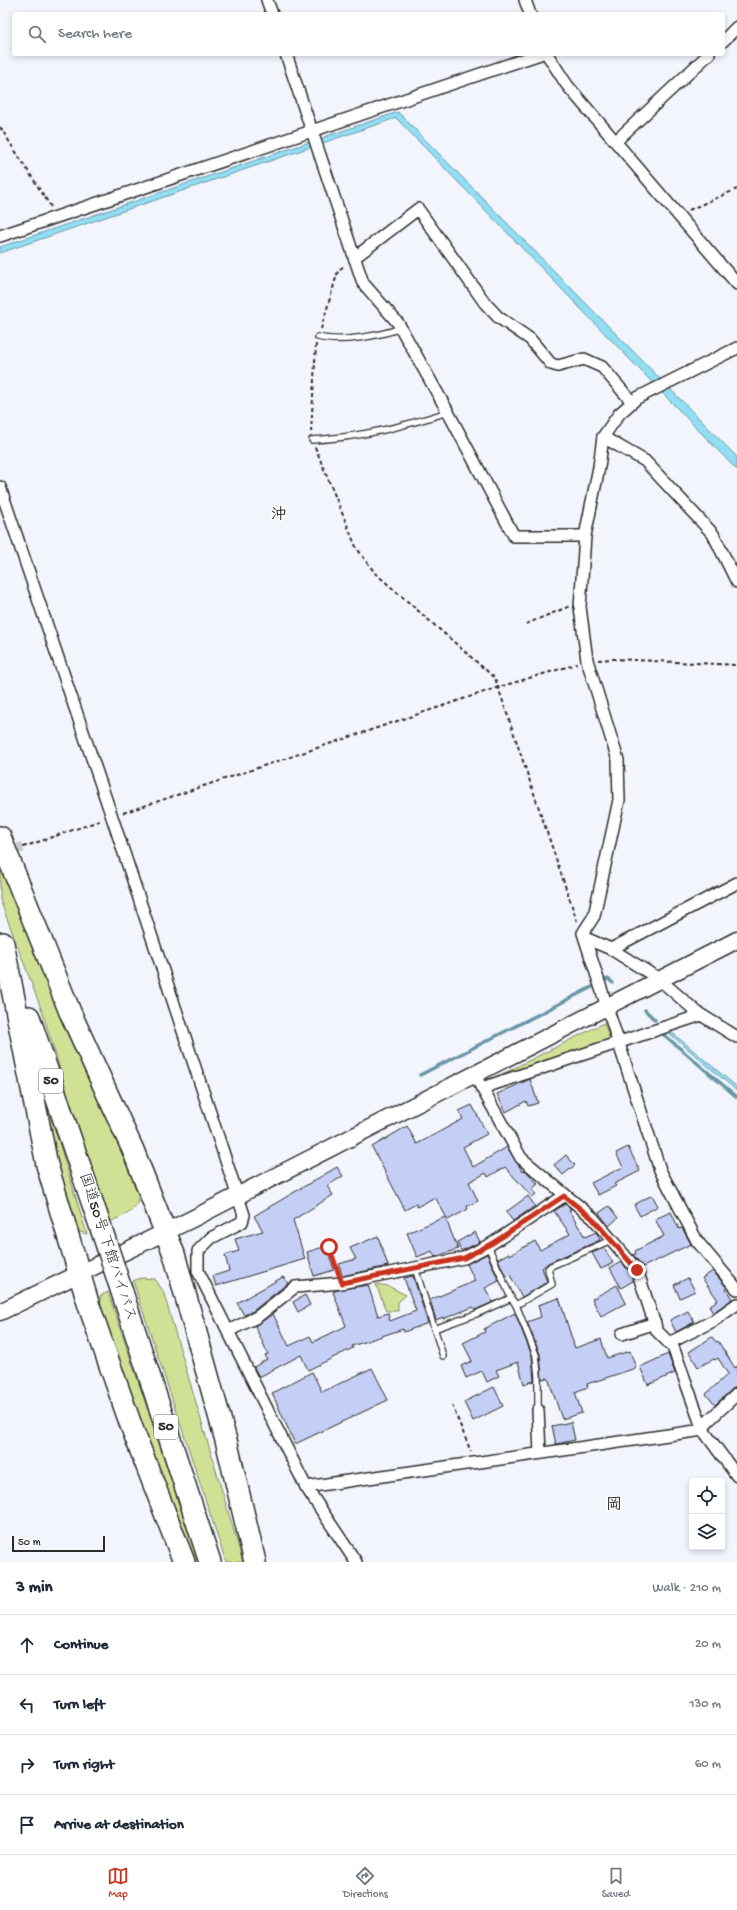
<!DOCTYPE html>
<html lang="en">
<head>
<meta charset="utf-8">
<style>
  body { margin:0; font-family:"Gochi Hand","Klee One",sans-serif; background:#f6f6f7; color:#1f2937 }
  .controls { position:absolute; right:12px; bottom:12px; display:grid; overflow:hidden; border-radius:4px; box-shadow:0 2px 6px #0003 }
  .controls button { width:36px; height:36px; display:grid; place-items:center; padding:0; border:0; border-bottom:1px solid #e0e1e3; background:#fff; color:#1f2937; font:20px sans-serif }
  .scale { position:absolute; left:12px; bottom:10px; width:93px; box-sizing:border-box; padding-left:4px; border:2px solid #2b2b2b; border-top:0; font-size:11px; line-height:14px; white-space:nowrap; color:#2b2b2b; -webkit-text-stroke:3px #fff; paint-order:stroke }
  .stop { position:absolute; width:12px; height:12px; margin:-9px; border:3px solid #c8321e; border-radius:50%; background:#fff }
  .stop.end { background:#c8321e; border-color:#fff; box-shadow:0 1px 4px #0008 }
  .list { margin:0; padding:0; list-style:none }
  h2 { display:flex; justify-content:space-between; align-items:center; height:52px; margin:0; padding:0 16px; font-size:17px }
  h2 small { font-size:13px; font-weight:400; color:#747a83 }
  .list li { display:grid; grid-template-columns:26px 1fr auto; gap:12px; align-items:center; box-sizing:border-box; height:60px; padding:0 16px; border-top:1px solid #e0e1e3 }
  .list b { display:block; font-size:15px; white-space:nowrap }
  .list em { font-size:13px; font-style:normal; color:#747a83 }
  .icon { flex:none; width:22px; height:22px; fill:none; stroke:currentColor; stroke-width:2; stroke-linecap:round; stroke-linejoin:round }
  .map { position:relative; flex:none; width:737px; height:1562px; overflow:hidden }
  .search { position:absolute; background:#fff; box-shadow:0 2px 6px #0003; left:12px; right:12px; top:12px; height:44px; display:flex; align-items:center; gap:10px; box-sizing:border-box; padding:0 14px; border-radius:4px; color:#747a83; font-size:15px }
  .sheet { height:292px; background:#fff }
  nav { display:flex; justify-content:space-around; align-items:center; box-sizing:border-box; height:56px; border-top:1px solid #e0e1e3; background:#fff; font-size:11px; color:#747a83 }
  nav a { display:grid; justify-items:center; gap:2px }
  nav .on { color:#c8321e }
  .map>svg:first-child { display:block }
  .green { fill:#d0e195; stroke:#7e8660 }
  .water { fill:#92def3; stroke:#6996a3 }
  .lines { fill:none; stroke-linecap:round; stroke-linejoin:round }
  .stream { stroke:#6996a3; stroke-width:3.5 }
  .building { fill:#c5cff6; stroke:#2b2b2b }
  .street-tunnel { stroke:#cbcdd3; stroke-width:11; stroke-dasharray:11 5.5; stroke-linecap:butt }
  .lane-casing { stroke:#2b2b2b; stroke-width:8 }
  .street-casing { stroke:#2b2b2b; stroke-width:14 }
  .secondary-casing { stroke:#2b2b2b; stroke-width:19 }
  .highway-casing { stroke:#2b2b2b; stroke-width:24 }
  .path { stroke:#2b2b2b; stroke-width:2; stroke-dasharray:4 3; stroke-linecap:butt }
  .lane { stroke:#fff; stroke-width:5.5 }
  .street { stroke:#fff; stroke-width:11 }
  .secondary { stroke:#fff; stroke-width:16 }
  .highway { stroke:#fff; stroke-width:21 }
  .highway-bridge-casing { stroke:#2b2b2b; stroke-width:24; stroke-linecap:butt }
  .highway-bridge { stroke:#fff; stroke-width:21 }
  .route { stroke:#c8321e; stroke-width:5 }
  .labels { text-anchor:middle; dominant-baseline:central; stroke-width:3; stroke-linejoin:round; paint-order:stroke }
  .shield { fill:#fff; stroke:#6b6b6b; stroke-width:1 }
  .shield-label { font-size:14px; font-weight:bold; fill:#2b2b2b }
  .street-label { font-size:15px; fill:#2b2b2b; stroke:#fff }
  .neighbourhood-label { font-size:16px; font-weight:bold; fill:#2b2b2b; stroke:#fff }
</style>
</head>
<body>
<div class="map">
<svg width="737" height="1562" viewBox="0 0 737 1562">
  <rect width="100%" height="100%" fill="#f3f5fd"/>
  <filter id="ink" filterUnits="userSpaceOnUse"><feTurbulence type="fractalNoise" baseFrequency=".025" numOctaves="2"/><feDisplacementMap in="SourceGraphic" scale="8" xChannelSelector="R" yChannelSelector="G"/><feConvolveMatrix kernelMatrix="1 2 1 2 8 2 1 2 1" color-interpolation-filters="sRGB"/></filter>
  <g filter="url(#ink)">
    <!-- green -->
    <g class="green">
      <path d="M 0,851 L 138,1188 C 141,1212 127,1213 108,1223 L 42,1011 L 0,900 Z"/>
      <polygon points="604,1023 610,1040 490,1080"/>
      <polygon points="33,1058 87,1234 74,1230 67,1215"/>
      <polygon points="141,1278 155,1279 163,1291 243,1562 226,1562 133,1281"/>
      <polygon points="376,1284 388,1286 406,1295 398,1302 398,1311 386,1311"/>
      <polygon points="108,1292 199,1562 190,1562 101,1309 100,1296"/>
    </g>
    <!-- water -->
    <g class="water">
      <polygon points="398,112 737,457 737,470 396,118 0,253 0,247"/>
      <polygon points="669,1030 737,1087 737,1091 668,1032"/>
    </g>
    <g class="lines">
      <!-- stream -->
      <g class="stream">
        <polyline points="603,981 608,979 613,983"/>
        <polyline points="645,1010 655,1020"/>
        <polyline points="663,1034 737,1097"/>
        <polyline points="420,1075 592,987"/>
      </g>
    </g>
    <!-- building -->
    <g class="building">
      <polygon points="530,1079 538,1103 528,1106 526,1101 506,1112 497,1094"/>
      <polygon points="472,1105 487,1134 463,1147 473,1167 507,1147 523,1172 525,1170 538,1184 532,1189 536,1194 532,1197 505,1167 488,1177 486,1173 469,1182 478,1201 467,1206 468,1209 448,1220 435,1197 417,1207 416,1204 405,1210 372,1147 407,1126 417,1144 463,1119 459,1111"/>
      <polygon points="628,1147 640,1171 614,1184 616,1186 598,1195 591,1183 623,1167 616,1153"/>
      <polygon points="566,1155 575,1165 563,1175 554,1165"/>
      <polygon points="337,1167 343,1176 327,1186 333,1195 293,1220 305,1259 216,1286 213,1276 229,1271 225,1255 239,1251 235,1239 263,1231 254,1216"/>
      <polygon points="652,1195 658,1206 640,1216 634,1205"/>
      <polygon points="528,1196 535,1206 513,1221 506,1212"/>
      <polygon points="565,1204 571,1209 569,1211 585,1237 596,1232 600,1240 548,1263 542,1268 547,1282 522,1297 510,1275 506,1277 498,1259 509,1253 510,1255 535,1241 540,1250 570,1234 554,1211"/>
      <polygon points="609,1206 618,1218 609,1226 599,1213"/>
      <polygon points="671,1212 679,1229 682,1228 691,1244 643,1267 633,1255 636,1254 635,1251 664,1236 655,1219"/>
      <polygon points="445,1217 458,1249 435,1257 432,1251 417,1257 407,1233"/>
      <polygon points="475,1232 480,1242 461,1251 457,1242"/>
      <polygon points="378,1236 388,1266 342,1276 339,1264 356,1259 350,1248"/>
      <polygon points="327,1246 334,1270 314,1276 307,1252"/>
      <polygon points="604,1248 613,1263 601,1269 592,1253"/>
      <polygon points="487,1254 499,1281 485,1288 493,1302 475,1310 473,1307 443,1319 443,1317 436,1320 430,1300 475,1281 467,1264"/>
      <polygon points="621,1262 631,1273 633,1281 621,1288 610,1268"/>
      <polygon points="713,1271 727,1288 726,1289 732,1299 713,1313 709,1306 718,1300 702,1278"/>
      <polygon points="413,1276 428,1323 404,1332 403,1329 352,1346 353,1348 308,1370 301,1355 259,1377 254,1367 267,1359 265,1355 268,1354 255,1326 273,1314 289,1346 310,1336 313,1342 346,1326 333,1292 338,1290 368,1285 378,1316 388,1313 390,1321 416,1311 404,1278"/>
      <polygon points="283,1277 288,1283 253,1311 244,1315 237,1303"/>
      <polygon points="688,1278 695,1291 680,1298 674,1285"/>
      <polygon points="617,1285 626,1303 601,1316 592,1299"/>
      <polygon points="305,1295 310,1305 298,1312 293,1302"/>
      <polygon points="559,1298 575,1348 601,1339 607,1358 630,1351 636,1368 587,1384 588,1387 575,1392 582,1413 562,1419 548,1378 542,1379 540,1354 527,1322 541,1317 538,1305"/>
      <polygon points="688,1311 694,1322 676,1332 670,1320"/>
      <polygon points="515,1313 532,1356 534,1381 524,1384 518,1362 496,1370 499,1376 487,1382 482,1371 466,1378 461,1366 472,1361 463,1343 485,1332 484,1329"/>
      <polygon points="712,1337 716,1342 718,1341 735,1368 737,1366 737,1387 732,1389 715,1405 706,1394 728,1374 718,1358 715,1360 714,1359 698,1367 689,1352"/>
      <polygon points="668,1354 675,1373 648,1385 640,1367"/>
      <polygon points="372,1368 388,1400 295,1444 272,1393 312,1372 322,1392"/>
      <polygon points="494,1387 503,1406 473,1421 464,1402"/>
      <polygon points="571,1422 575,1440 556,1444 552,1426"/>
    </g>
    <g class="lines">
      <!-- street-tunnel -->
      <polyline class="street-tunnel" points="2,854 23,847"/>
      <!-- lane casing -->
      <g class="lane-casing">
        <g id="lane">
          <path d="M 318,337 C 340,343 379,336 401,328"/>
          <path d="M 312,440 C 362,437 401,427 448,412"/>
          <polyline points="488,1246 511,1298 516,1305 536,1355 538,1376 538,1410"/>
          <polyline points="415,1268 443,1356"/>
          <polyline points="516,1305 552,1284 548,1269 551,1266 611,1240"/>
          <polyline points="434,1329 476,1314 511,1298"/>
        </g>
      </g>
      <!-- street casing -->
      <g class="street-casing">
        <g id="street">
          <polyline points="267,0 272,14"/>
          <polyline points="525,0 530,14"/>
          <polyline points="723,41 737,27"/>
          <polyline points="286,54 363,283 398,323 448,412 514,536 585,536"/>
          <polyline points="547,54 567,85 737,284"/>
          <polyline points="616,141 709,54"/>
          <polyline points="0,236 540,54"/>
          <polyline points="354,258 418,209 485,303 498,317 530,339 551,364 558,366 584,359 602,367 632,402"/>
          <polyline points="737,348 637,398 619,414 603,437 599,467 585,536 580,607 587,660 618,760 619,800 594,916 583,933 660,1170 697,1241 737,1289"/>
          <polyline points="603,437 645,461 713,534 737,582"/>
          <polyline points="0,487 112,817 244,1215 242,1222 211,1238 198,1251 198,1271 306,1487 356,1562"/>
          <polyline points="585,938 611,949 659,979 698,1013 737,1037"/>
          <polyline points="611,949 737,883"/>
          <polyline points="474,1074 521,1158 593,1218 637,1270 657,1331 673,1347 703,1430 737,1476"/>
          <polyline points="482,1088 701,1015"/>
          <polyline points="228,1331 257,1317 295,1287 341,1283 464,1258 491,1244 564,1196"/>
          <polyline points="622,1334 655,1323"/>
          <polyline points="669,1343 713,1321 737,1304"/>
          <polyline points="538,1410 540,1453"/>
          <polyline points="703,1430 707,1422 737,1394"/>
          <polyline points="306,1487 703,1430"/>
        </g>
      </g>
      <!-- secondary casing -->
      <g class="secondary-casing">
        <polyline id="secondary" points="0,1312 192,1219 737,940"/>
      </g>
      <!-- highway casing -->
      <g class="highway-casing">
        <g id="highway">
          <polyline points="0,837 70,1012 133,1150 174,1254 227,1444 255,1562"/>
          <polyline points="3,943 47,1165 89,1306 132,1428 184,1562"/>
          <polyline points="29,1017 101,1228"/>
          <polyline points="122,1292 210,1562"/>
        </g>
      </g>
      <!-- path -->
      <g class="path">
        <polyline points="0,127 51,207"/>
        <polyline points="689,210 737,189"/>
        <polyline points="321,329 338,271 345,265"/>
        <polyline points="311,432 316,344"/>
        <polyline points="315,447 356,547 375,573 495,678 577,921"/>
        <polyline points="526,624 570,606"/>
        <polyline points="598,660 614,659 737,665"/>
        <polyline points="123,813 499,687 577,664"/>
        <polyline points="23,847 102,820"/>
        <polyline points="329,1247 338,1272"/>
        <polyline points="452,1405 471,1452"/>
      </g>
      <!-- lane -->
      <use href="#lane" class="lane"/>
      <!-- street -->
      <use href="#street" class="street"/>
      <!-- secondary -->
      <use href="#secondary" class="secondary"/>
      <!-- highway -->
      <use href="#highway" class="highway"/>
      <!-- highway-bridge casing -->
      <g class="highway-bridge-casing">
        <polyline id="highway-bridge" points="101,1228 122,1292"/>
      </g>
      <!-- highway-bridge -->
      <use href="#highway-bridge" class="highway-bridge"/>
    </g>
  </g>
  <g class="lines" filter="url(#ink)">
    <!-- route -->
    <polyline class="route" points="329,1247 342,1283 464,1258 491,1244 564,1196 592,1218 637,1270"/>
  </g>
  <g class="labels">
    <!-- shield labels -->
    <g class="shield">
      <rect x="39" y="1069" width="24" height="24" rx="3"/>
      <rect x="154" y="1415" width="24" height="24" rx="3"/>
    </g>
    <g class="shield-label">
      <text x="51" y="1081">50</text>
      <text x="166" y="1427">50</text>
    </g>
    <!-- street labels -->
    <g class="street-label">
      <text transform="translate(107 1247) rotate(72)">国道50号 下館バイパス</text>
    </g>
    <!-- neighbourhood labels -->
    <g class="neighbourhood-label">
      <text x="279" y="516">沖</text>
      <text x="614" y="1506">岡</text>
    </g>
  </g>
</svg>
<div class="controls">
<button><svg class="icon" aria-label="locate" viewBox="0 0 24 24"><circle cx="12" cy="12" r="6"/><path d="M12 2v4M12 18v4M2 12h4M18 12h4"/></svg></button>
<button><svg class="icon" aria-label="layers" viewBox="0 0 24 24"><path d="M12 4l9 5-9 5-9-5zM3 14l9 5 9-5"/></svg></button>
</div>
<div class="scale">50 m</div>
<div class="stop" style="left:329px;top:1247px"></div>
<div class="stop end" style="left:637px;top:1270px"></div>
<div class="search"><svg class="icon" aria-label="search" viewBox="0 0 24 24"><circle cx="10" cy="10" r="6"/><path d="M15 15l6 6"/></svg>Search here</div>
</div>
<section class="sheet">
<h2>3 min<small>Walk · 210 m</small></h2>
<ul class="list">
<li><svg class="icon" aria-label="ahead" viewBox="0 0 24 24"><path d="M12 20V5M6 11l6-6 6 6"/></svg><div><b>Continue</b></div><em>20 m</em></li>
<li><svg class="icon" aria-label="left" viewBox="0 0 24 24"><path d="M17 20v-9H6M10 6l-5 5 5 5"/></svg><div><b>Turn left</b></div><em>130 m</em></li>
<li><svg class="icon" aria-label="right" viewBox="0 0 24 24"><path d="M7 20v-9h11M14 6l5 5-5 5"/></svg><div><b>Turn right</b></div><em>60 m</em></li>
<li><svg class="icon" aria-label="arrive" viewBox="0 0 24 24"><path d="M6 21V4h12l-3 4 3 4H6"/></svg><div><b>Arrive at destination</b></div></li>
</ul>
</section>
<nav>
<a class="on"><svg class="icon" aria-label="map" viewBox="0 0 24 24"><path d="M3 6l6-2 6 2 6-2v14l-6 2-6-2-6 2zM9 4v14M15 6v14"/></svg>Map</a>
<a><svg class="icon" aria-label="directions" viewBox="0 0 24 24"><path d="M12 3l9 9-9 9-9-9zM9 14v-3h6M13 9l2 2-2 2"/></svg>Directions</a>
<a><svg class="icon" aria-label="saved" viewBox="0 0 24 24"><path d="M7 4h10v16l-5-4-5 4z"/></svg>Saved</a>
</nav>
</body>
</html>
